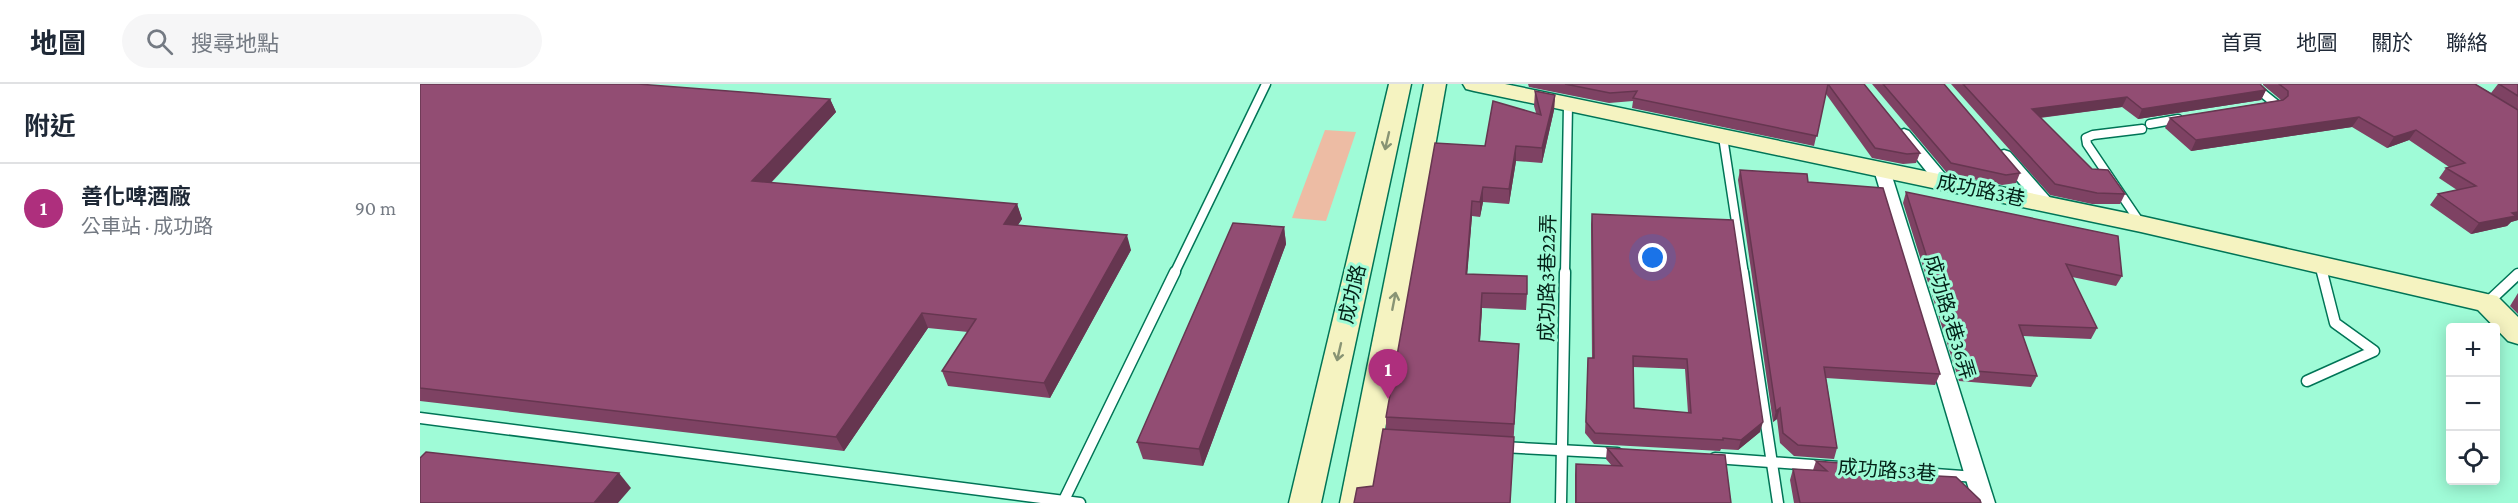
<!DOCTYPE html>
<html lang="zh-TW">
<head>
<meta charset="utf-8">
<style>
  body { margin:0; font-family:"Crimson Pro","Noto Sans TC",serif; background:#f6f6f7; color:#1f2937 }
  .controls { position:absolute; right:18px; bottom:18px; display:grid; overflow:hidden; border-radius:6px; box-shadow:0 3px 15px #0003 }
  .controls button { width:54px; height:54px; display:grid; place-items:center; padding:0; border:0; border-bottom:2px solid #e0e1e3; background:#fff; color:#1f2937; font:30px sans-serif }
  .you { position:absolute; left:1233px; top:174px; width:21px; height:21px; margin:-15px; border:4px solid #fff; border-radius:50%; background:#1a73e8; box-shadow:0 0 0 9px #1a73e833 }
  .badge { display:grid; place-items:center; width:39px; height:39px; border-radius:50%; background:#ae2f7d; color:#fff; font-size:20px; font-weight:700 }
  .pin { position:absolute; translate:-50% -50px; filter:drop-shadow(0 2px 3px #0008) }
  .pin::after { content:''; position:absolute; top:32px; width:21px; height:18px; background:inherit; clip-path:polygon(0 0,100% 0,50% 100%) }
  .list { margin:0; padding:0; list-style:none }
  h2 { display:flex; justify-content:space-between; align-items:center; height:78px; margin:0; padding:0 24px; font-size:26px }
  h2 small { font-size:20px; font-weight:400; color:#747a83 }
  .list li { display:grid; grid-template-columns:39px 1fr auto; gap:18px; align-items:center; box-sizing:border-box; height:90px; padding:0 24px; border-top:2px solid #e0e1e3 }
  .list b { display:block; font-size:22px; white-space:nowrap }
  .list p { margin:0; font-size:20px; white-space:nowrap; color:#747a83 }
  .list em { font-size:20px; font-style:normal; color:#747a83 }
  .icon { flex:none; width:33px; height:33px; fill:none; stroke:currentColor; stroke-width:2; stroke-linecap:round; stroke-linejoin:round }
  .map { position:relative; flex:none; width:2098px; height:419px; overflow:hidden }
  header { display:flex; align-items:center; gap:36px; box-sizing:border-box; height:84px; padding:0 30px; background:#fff; border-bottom:2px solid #e0e1e3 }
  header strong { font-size:28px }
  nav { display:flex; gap:33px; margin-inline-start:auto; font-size:21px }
  .search { width:420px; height:54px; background:#f6f6f7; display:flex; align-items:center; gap:15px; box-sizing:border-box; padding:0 21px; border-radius:33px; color:#747a83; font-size:22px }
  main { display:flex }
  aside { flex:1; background:#fff }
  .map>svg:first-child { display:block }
  .green { fill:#edbca4 }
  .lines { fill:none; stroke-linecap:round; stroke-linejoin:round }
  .lane-far1-casing { stroke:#007456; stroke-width:11 }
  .lane-casing { stroke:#007456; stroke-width:13 }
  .street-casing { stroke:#007456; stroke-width:3 }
  .secondary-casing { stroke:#007456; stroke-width:3 }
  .lane-far1 { stroke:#fff; stroke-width:8 }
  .lane { stroke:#fff; stroke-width:10 }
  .street { fill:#fff; fill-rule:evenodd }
  .secondary { fill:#f5f3c1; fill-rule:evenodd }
  .wall { fill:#7e4263; fill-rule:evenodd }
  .shaded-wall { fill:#663650 }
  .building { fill:#924d73; stroke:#663650; stroke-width:1.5; fill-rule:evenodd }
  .oneway { stroke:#889474 }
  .labels { text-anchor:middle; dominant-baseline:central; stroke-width:6; stroke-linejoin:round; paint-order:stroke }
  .street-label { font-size:20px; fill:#032117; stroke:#9ffbd7 }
</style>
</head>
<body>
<header>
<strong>地圖</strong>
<div class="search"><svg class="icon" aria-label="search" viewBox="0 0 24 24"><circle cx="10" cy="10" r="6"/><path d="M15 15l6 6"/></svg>搜尋地點</div>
<nav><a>首頁</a><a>地圖</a><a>關於</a><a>聯絡</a></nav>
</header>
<main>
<aside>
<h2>附近<small></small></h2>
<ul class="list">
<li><span class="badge">1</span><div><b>善化啤酒廠</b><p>公車站 · 成功路</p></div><em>90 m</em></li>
</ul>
</aside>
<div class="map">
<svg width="2098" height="419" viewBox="0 0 2098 419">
  <rect width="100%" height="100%" fill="#9ffbd7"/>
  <!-- green -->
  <polygon class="green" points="905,46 936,48 906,137 872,134"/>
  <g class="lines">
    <!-- lane-far1 casing -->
    <g class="lane-far1-casing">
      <g id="lane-far1">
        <polyline points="1831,0 1856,20 1849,21"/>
        <polyline points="1730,40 1758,35"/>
        <polyline points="1303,53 1324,190"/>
        <polyline points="1721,140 1667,60 1666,54 1673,51 1722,45"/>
        <polyline points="1900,180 1902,190"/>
        <polyline points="754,190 846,0"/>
        <polyline points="1145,190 1148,21"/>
      </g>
    </g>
    <!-- lane casing -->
    <g class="lane-casing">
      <g id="lane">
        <polyline points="1323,188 1358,419"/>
        <polyline points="2067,219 2098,190"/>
        <polyline points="1887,297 1954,267 1915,239 1902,188"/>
        <polyline points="0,334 660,419"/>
        <polyline points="1082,363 1197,369"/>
        <polyline points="1295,374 1556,393"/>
        <polyline points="644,416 755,188"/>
        <polyline points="1141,419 1145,188"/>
      </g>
    </g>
    <!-- street casing -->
    <g class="street-casing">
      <g id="street">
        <polygon points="1484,45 1489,47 1530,96 1532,99 1530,102 1518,102 1479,53 1476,50 1479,47"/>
        <polygon points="1584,66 1590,68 1632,116 1634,120 1632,124 1620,124 1578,74 1576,71 1578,68"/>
        <polygon points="1462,81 1470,86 1575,419 1553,419 1454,86"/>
      </g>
    </g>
    <!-- secondary casing -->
    <g class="secondary-casing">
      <g id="secondary">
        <polygon points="969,0 991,0 901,419 869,419"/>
        <polygon points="1004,0 1026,0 952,419 920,419"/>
        <polygon points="1043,0 1085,0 1721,132 2067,210 2077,212 2098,233 2098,260 2088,257 2058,226 1721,148 1054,7 1046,5"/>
      </g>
    </g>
    <!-- lane-far1 -->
    <use href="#lane-far1" class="lane-far1"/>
    <!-- lane -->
    <use href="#lane" class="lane"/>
    <!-- street -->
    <use href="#street" class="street"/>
    <!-- secondary -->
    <use href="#secondary" class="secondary"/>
  </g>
  <!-- wall -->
  <g class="wall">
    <polygon points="0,0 410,15 416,28 351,99 597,120 602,135 598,141 711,166 630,314 528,302 522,287 548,248 508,244 424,367 0,317"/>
    <polygon points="1108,0 1444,0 1500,69 1496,79 1483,80 1452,74 1406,10 1394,62 1212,24 1213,17 1189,19 1109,3"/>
    <polygon points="1452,0 1524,0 1600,89 1596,99 1582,101 1528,90"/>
    <polygon points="1531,0 1840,0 1846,6 1841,16 1718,35 1702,23 1620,34 1672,85 1705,110 1700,120 1672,120 1630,111"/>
    <polygon points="1843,0 2055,0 2071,9 2078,0 2098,0 2098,136 2091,138 2087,142 2051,150 2010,121 2018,110 2037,106 2019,94 2026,84 2029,83 1989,56 1967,64 1932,43 1771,67 1745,44 1750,34 1861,16 1843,1"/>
    <polygon points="1115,7 1135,11 1134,26 1122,79 1096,77 1089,120 1063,118 1060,133 1052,132 1047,190 1107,210 1106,226 1062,224 1060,257 1099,260 1090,419 953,402 966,346 966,333 1065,62 1116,29 1114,22"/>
    <polygon points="1320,86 1388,98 1520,290 1515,301 1406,294 1417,364 1414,375 1374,372 1360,359 1357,335 1353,338 1318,96"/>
    <polygon points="1486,108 1702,192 1696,202 1652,193 1677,244 1671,255 1603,252 1617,292 1611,303 1539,297 1483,119"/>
    <path d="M 1172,130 L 1340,348 L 1318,366 L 1301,365 L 1300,367 L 1174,360 L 1165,349 L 1168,274 L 1172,274 L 1171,140 ZM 1213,283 L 1265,285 L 1268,329 L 1214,324 Z"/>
    <polygon points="864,143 866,160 783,382 723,375 717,358"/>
    <polygon points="2098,209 2098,230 2090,222"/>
    <polygon points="1187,364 1311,419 1155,419 1155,391 1156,380 1192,382 1186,375"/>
    <polygon points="1396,377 1421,387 1561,419 1374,419 1370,396 1373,385 1393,386"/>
  </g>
  <!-- shaded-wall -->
  <g class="shaded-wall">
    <polygon points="1846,6 1841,16 1718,35 1722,25"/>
    <polygon points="1135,11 1134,26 1122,79 1122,64"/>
    <polygon points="1707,13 1702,23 1608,35 1612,25"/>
    <polygon points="410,15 416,28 339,111 332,97"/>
    <polygon points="1939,33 1932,43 1771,67 1776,56"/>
    <polygon points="1996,46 1989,56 1967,64 1974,53"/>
    <polygon points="1096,62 1096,77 1089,120 1089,105"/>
    <polygon points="1063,103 1063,118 1060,133 1060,118"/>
    <polygon points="1052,117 1052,132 1046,206 1046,190"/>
    <polygon points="597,120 602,135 589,154 584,140"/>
    <polygon points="2098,128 2098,136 2091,138 2087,142 2051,150 2059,139"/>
    <polygon points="864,143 866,160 783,382 779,365"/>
    <polygon points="707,151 711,166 630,314 624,299"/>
    <polygon points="1062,209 1062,224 1059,273 1059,257"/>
    <polygon points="502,229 508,244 424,367 416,353"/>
    <polygon points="1360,324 1357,335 1353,338 1356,327"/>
    <polygon points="1343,338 1340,348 1318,366 1321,356"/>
    <polygon points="199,389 211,404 198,419 174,419"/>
  </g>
  <!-- building -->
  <g class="building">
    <polygon points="0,0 218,0 410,15 332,97 597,120 584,140 707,151 624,299 522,287 556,235 502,229 416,353 0,304"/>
    <polygon points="1145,0 1444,0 1500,69 1487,70 1455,64 1408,0 1397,52 1213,14 1217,7 1190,9"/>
    <polygon points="1463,0 1524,0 1600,89 1586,91 1531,79"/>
    <polygon points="1543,0 1840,0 1846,6 1722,25 1707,13 1612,25 1672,85 1688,86 1705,110 1677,109 1635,100"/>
    <polygon points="1859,0 2055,0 2098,26 2098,128 2092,129 2096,132 2059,139 2018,110 2056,102 2026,84 2045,79 1996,46 1974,53 1939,33 1776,56 1750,34 1863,16 1868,12 1868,7"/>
    <polygon points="2079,0 2098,0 2098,12"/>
    <polygon points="1115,7 1135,11 1122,64 1096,62 1089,105 1063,103 1060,118 1052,117 1046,190 1107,192 1107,210 1062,209 1059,257 1099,260 1094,340 966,333 1015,59 1065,62 1073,17 1121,31"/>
    <polygon points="1320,86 1387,90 1388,98 1463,104 1520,290 1404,283 1417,364 1378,361 1363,349 1360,324 1356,327"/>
    <polygon points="1486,108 1698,152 1702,192 1646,180 1677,244 1599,241 1617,292 1543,286"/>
    <path d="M 1172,130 L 1313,136 L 1343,338 L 1321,356 L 1303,354 L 1303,356 L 1175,349 L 1166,338 L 1168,274 L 1174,274 ZM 1213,272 L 1267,275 L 1271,329 L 1214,324 Z"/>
    <polygon points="813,139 864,143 779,365 717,358"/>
    <polygon points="963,345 1094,353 1090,419 934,419 937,404 953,402"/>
    <polygon points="1187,364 1305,371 1311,419 1156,419 1156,380 1202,382"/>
    <polygon points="6,368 199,389 174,419 0,419 0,374"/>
    <polygon points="1396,377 1420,379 1421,387 1536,393 1560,416 1561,419 1380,419 1373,385 1407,387"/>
  </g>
  <!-- one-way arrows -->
  <defs><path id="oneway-shaft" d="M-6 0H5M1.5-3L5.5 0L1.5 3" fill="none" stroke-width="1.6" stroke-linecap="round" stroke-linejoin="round" transform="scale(1.5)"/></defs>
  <g class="oneway">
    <use href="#oneway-shaft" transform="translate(967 57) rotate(103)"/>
    <use href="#oneway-shaft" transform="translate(974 217) rotate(-79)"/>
    <use href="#oneway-shaft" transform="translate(919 268) rotate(103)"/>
  </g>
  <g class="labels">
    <!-- street labels -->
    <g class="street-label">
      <text transform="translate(1561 106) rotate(12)">成功路3巷</text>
      <text transform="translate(1127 194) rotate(-89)">成功路3巷22弄</text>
      <text transform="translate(932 210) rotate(-77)">成功路</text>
      <text transform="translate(1530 233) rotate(73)">成功路3巷36弄</text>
      <text transform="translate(1467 386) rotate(4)">成功路53巷</text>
    </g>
  </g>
</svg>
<div class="controls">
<button>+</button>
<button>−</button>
<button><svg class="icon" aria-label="locate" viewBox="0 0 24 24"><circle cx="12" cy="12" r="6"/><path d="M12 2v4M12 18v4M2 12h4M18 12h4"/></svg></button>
</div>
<div class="you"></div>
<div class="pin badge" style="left:968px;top:315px">1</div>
</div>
</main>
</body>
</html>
